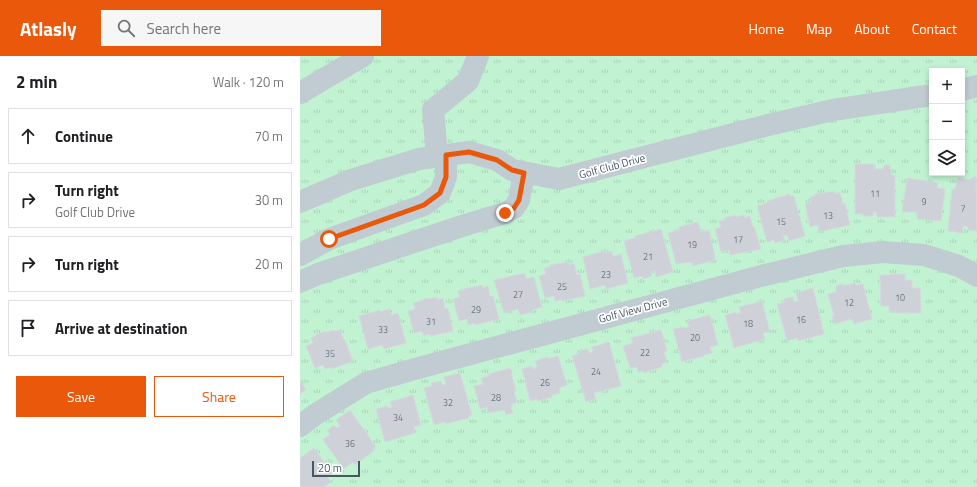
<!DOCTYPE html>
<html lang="en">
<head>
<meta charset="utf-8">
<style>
  body { margin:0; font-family:"Titillium Web",sans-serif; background:#f6f6f6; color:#202124 }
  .controls { position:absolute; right:12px; top:12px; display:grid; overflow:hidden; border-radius:0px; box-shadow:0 2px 6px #0003 }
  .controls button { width:36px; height:36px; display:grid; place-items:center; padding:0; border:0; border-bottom:1px solid #e0e0e0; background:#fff; color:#202124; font:20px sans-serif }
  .scale { position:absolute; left:12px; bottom:10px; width:48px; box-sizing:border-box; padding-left:4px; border:2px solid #495762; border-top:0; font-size:11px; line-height:14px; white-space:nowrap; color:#495762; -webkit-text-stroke:3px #fff; paint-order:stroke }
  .stop { position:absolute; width:12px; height:12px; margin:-9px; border:3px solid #ea580c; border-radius:50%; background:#fff }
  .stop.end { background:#ea580c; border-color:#fff; box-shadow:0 1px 4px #0008 }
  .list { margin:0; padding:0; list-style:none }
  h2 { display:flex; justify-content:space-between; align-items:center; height:52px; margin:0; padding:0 16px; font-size:17px }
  h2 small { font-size:13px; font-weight:400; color:#757577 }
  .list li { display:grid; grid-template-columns:26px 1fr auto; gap:12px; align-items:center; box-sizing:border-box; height:56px; margin:0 8px 8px; padding:0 8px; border:1px solid #e0e0e0; border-radius:0px }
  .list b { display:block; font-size:15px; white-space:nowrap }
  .list p { margin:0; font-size:13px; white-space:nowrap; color:#757577 }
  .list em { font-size:13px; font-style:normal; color:#757577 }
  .actions { display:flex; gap:8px; padding:12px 16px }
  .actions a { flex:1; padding:9px 0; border:1px solid #ea580c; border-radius:0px; text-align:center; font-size:14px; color:#ea580c }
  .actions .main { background:#ea580c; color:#fff }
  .icon { flex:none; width:22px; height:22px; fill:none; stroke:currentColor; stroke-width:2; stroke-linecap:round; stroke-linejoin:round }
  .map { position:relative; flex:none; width:677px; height:431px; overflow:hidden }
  header { display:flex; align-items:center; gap:24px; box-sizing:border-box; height:56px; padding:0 20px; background:#ea580c; color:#fff }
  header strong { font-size:19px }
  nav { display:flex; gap:22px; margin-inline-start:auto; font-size:14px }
  .search { width:280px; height:36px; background:#f6f6f6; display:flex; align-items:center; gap:10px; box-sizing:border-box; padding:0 14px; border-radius:0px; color:#757577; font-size:15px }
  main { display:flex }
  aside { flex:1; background:#fff }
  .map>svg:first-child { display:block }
  .grass { fill:url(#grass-tufts); fill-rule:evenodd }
  .building { fill:#ced2d8; stroke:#d6d9de }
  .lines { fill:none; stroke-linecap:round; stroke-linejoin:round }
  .minor { stroke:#c0cbd2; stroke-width:22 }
  .route { stroke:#ea580c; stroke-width:5 }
  .labels { text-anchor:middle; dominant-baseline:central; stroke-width:3.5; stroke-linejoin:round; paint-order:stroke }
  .number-label { font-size:9px; fill:#6a7680 }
  .street-label { font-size:11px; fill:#495762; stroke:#fff }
</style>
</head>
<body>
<header>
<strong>Atlasly</strong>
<div class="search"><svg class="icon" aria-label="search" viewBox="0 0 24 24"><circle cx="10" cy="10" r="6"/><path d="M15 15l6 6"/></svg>Search here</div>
<nav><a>Home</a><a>Map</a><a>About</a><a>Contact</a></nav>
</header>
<main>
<aside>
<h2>2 min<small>Walk · 120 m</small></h2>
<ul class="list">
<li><svg class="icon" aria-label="ahead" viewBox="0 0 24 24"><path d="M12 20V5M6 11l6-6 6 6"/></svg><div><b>Continue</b></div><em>70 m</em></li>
<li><svg class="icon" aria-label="right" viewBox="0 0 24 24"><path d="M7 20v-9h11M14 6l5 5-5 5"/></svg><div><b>Turn right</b><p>Golf Club Drive</p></div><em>30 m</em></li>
<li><svg class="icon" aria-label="right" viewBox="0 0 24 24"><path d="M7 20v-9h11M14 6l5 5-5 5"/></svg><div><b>Turn right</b></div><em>20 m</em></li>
<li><svg class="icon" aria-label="arrive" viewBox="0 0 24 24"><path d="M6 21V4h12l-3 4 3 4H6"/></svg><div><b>Arrive at destination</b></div></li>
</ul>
<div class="actions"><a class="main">Save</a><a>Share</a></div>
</aside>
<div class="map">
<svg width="677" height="431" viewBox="0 0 677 431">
  <defs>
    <pattern id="grass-tufts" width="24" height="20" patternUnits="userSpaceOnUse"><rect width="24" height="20" fill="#c1f3d2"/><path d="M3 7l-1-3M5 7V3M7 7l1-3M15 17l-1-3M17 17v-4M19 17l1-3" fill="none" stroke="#a7d2b7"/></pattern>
  </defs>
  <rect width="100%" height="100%" fill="#f5f3f3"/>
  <!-- grass -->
  <path class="grass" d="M 0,0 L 677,0 L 677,431 L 0,431 ZM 632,15 L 662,15 L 662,117 L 632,117 Z"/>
  <!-- building -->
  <g class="building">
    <polygon points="555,108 575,108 575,113 583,113 584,110 586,108 590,110 592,119 595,119 595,161 577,161 576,156 573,156 573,160 563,160 563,158 555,158"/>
    <polygon points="676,120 677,175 668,174 668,171 663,170 662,177 648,175 652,133 655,133 658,122 671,124 671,122"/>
    <polygon points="607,122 638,127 637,132 645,133 641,165 617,163 617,156 602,156"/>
    <polygon points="535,135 535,138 540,136 543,148 545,147 550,169 519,176 518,169 510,171 505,148 511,147 510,141 515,140 515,138"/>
    <polygon points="490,138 490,140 494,140 505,180 489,185 487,179 483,180 485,184 475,187 474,184 467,186 457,150 467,147 467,145"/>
    <polygon points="436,159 436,161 444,159 445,162 450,160 453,171 454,170 461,193 430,199 429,194 421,196 415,173 421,171 419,165 425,164 424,162"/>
    <polygon points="398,166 401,176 409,174 415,200 414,200 415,204 393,210 392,206 376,208 368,177 379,174 379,171"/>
    <polygon points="361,173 373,216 356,221 355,215 351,216 352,220 343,223 342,220 334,222 324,185 335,182 335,180"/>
    <polygon points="303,195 304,197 312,195 313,200 321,198 328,227 306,233 305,229 290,233 283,201"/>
    <polygon points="268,206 269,209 274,207 277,219 280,218 285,240 262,245 261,244 255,245 254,240 245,242 239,220 246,218 244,212 250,211 249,209"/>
    <polygon points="225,217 226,223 234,221 242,251 232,254 232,256 220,259 218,253 204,257 194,224"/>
    <polygon points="590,218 605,218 605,224 612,224 612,232 620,232 621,257 596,257 596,256 589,256 589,250 581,250 580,219 590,219"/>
    <polygon points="555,227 556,229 563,228 572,263 554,268 552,263 534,268 532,260 534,260 528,238 536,236 536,230 543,228 543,230"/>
    <polygon points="182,229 183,232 188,230 190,240 193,240 199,263 175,269 175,267 168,269 167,263 159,265 153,243 160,241 158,236 164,234 163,233"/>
    <polygon points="513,232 524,278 498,285 498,282 487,285 477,248 485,246 484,243 493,241 494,246 498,245 496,237"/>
    <polygon points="137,241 137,244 143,242 145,253 148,252 153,275 131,280 130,278 124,280 122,275 114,277 108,255 115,253 113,247 128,242 129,243"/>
    <polygon points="462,245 470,276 463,277 465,283 434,292 425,259 436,256 436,258 441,256 439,251"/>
    <polygon points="90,253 91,259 98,257 106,287 84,293 82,289 68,293 59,260 80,254 80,256"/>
    <polygon points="410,259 418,289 410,291 412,297 404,299 404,300 382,306 373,273 384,271 384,272 389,271 387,265"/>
    <polygon points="34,274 35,275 40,274 44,284 45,284 53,305 32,313 31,311 25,313 23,309 15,312 6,290 13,287 11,282 16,280 15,279 26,275 27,276"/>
    <polygon points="361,274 367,295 364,296 367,306 362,308 362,311 344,317 343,315 338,316 337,311 330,312 323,290 333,287 331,282"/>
    <polygon points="309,286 321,330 294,337 296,343 286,346 272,300 280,297 279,295 288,293 290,297 293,296 292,291"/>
    <polygon points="258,300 267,329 259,332 260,337 252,339 252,341 237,345 237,343 230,345 222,313 232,310 233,313 237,311 235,305 248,301 248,303"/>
    <polygon points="210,312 216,335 214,335 217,346 212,348 212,350 211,350 213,357 206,359 205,354 188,357 187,351 180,353 174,330 183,328 181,322 189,320 188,318"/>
    <polygon points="160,317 172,359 169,360 169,362 145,368 145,366 134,369 124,332 132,330 131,327 141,325 142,329 146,328 144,321"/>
    <polygon points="0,324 6,334 0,338"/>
    <polygon points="113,339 121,369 114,371 115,377 85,386 76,353 88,350 88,352 92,351 90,346"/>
    <polygon points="50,354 76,391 73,393 75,394 55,409 53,406 44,413 23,384 30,378 27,374 34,369 37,372 40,370 36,364"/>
    <polygon points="14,392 32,417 27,421 31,426 24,431 0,431 0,402"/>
  </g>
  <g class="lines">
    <!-- minor -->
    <g class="minor">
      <polyline points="662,34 677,30"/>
      <polyline points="0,37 63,0"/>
      <polyline points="137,100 133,54 168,25 178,0"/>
      <polyline points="0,146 51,124 119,103 169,96 197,104 212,114 259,123 468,69 533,54 632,39"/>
      <polyline points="0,199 29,183 124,149 140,137 146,121 146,99"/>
      <polyline points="0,226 18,218 162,170 205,157 214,152 219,144 224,117"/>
      <polyline points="0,370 16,358 66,327 115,313 461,220 543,200 583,196 624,199 659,210 677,220"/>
    </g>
  </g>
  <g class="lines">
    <!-- route -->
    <polyline class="route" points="29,183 124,149 140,137 146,121 146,99 169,96 197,104 212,114 224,117 219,144 214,152 205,157"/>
  </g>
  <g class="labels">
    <!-- number labels -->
    <g class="number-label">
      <text x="575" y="137">11</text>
      <text x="624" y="145">9</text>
      <text x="663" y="152">7</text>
      <text x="528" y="159">13</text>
      <text x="481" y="165">15</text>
      <text x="438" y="183">17</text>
      <text x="392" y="188">19</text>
      <text x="348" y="200">21</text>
      <text x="306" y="218">23</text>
      <text x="262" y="230">25</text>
      <text x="218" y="238">27</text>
      <text x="600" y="241">10</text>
      <text x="549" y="246">12</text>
      <text x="176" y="253">29</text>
      <text x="501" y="263">16</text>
      <text x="131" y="265">31</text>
      <text x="448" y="267">18</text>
      <text x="83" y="273">33</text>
      <text x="395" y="281">20</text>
      <text x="345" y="296">22</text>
      <text x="30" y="297">35</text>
      <text x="296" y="315">24</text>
      <text x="245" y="326">26</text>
      <text x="196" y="341">28</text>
      <text x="148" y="346">32</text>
      <text x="98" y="361">34</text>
      <text x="50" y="387">36</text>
    </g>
    <!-- street labels -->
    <g class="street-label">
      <text transform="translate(312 110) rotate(-15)">Golf Club Drive</text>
      <text transform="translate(333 254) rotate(-15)">Golf View Drive</text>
    </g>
  </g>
</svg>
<div class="controls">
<button>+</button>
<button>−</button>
<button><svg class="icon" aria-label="layers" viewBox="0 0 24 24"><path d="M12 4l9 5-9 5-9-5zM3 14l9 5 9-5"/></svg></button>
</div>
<div class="scale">20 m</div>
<div class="stop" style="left:29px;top:183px"></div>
<div class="stop end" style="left:205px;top:157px"></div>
</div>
</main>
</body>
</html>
